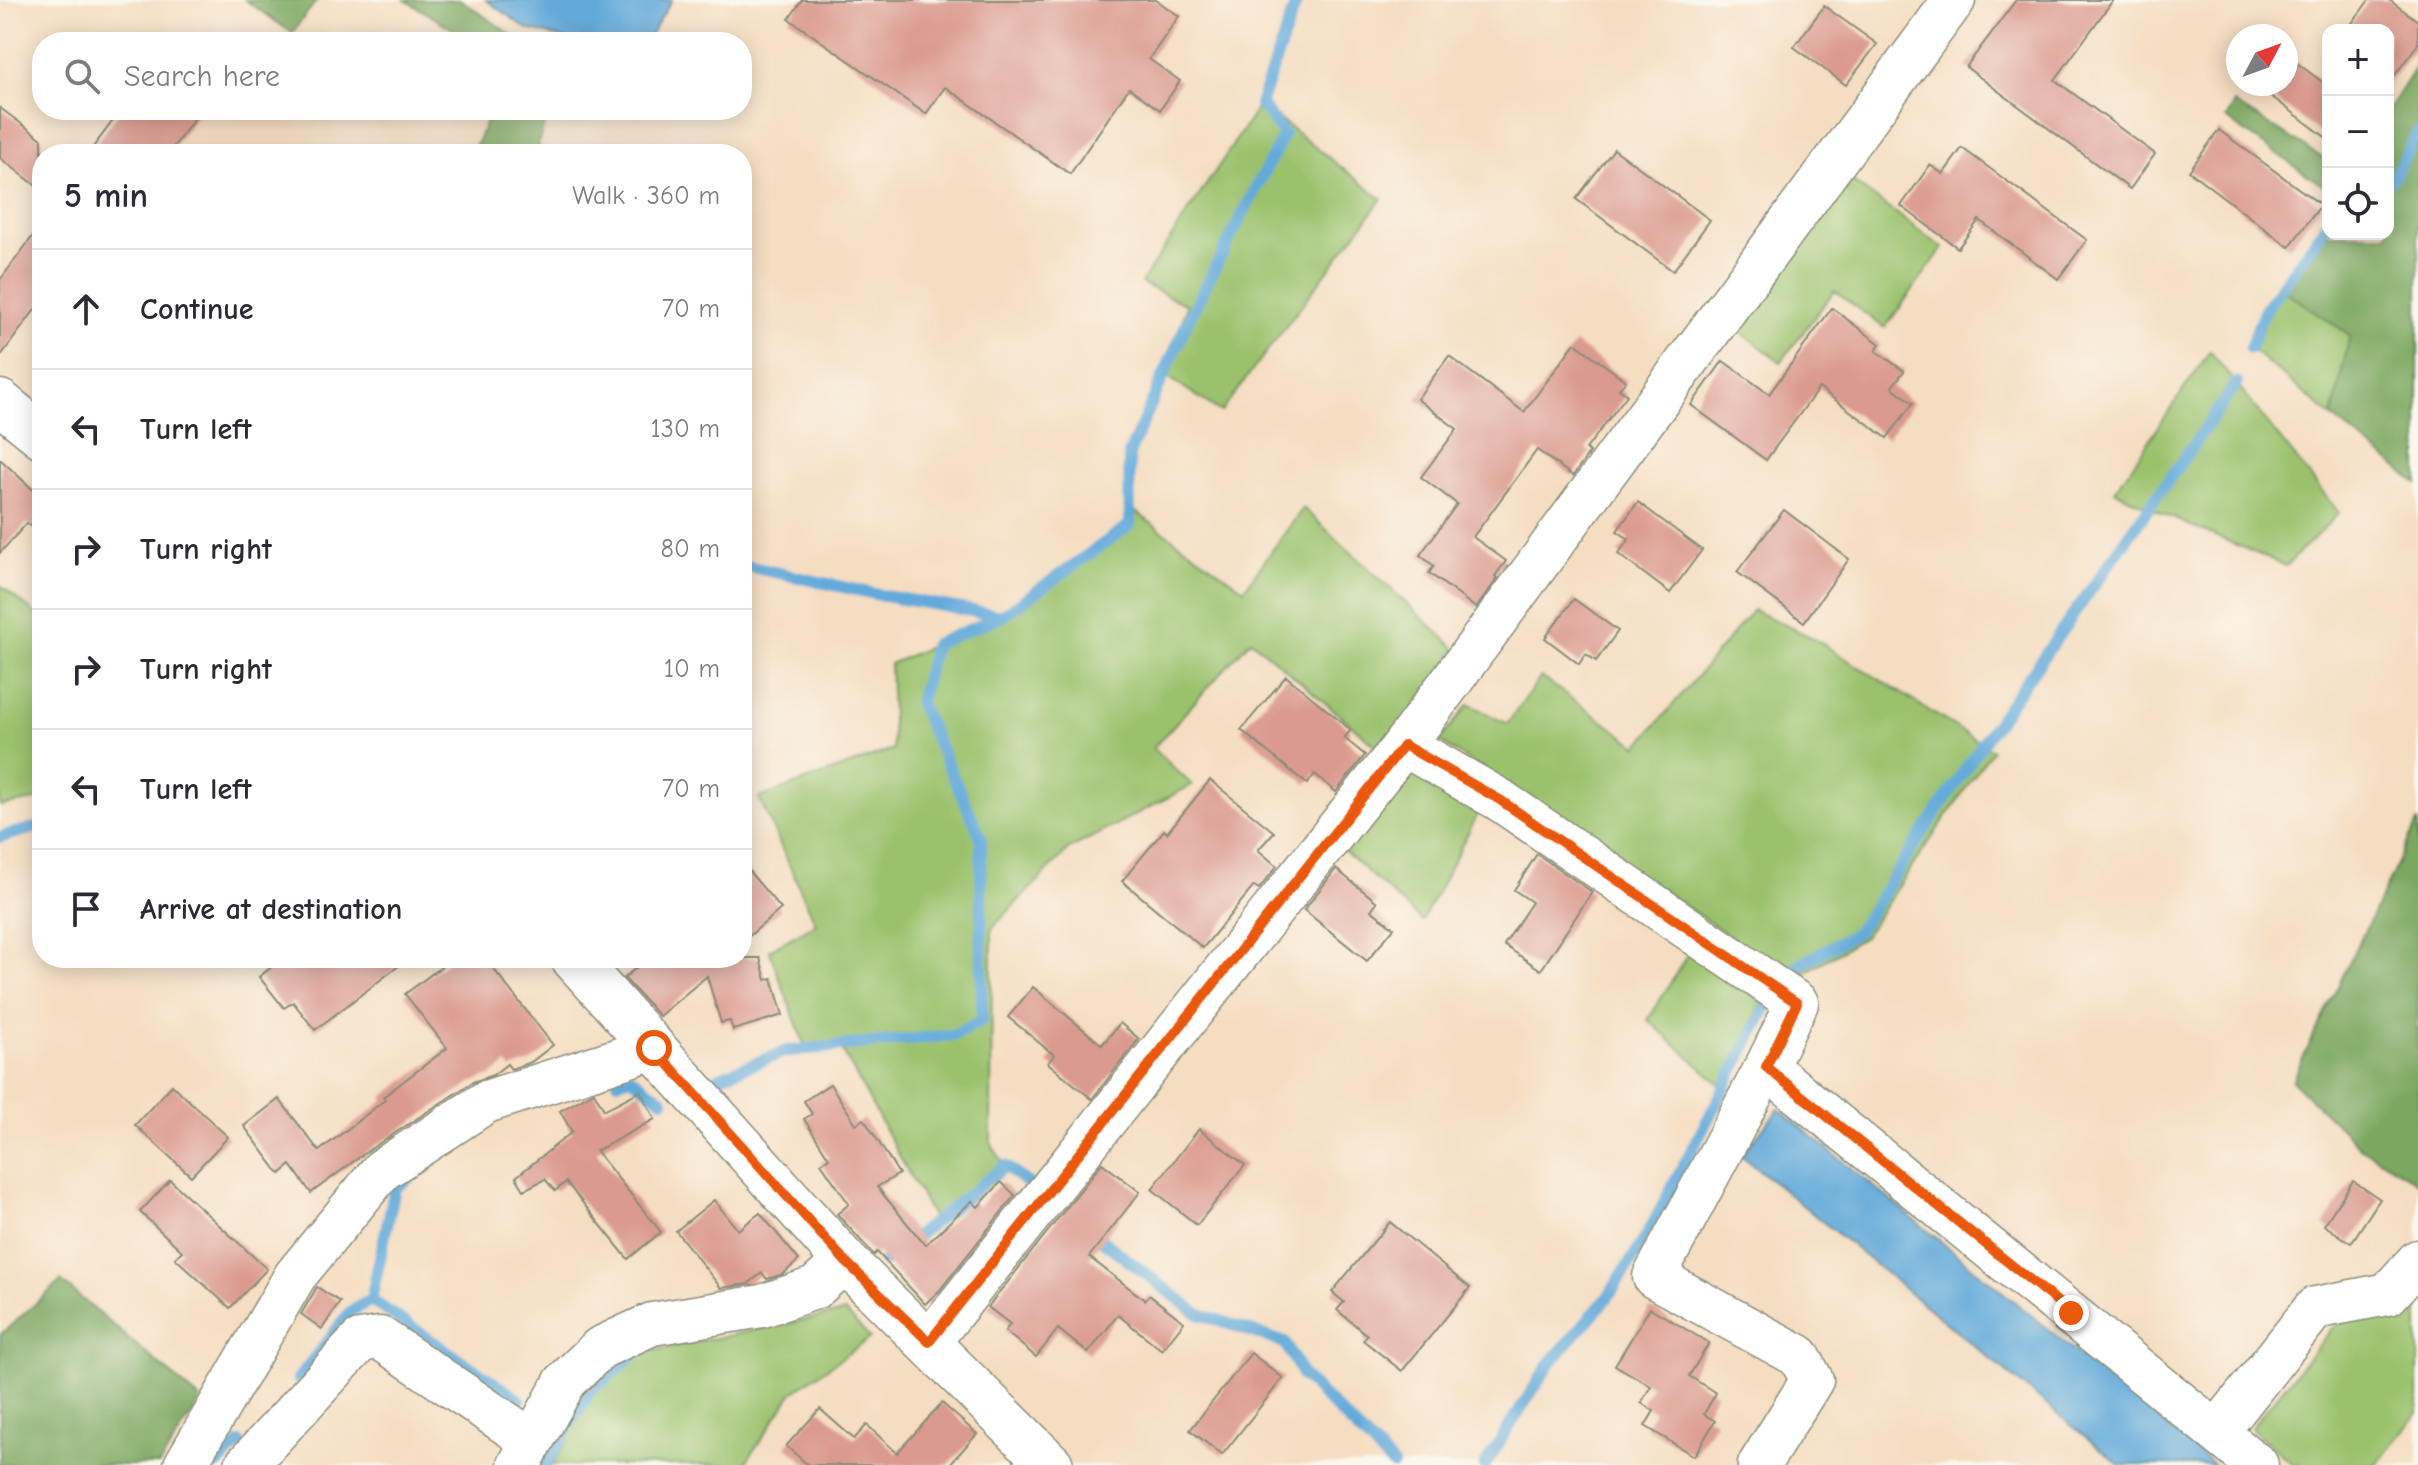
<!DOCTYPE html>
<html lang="en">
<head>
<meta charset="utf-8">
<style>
  body { margin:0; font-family:"Comic Neue",sans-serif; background:#f2f2f3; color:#2b2b33 }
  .controls { position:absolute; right:24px; top:24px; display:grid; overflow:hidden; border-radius:16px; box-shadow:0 4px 20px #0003 }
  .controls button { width:72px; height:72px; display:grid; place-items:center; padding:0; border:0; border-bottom:2px solid #e1e1e2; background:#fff; color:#2b2b33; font:40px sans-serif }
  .compass { position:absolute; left:2226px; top:24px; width:72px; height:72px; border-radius:50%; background:#fff; box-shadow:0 4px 20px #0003; rotate:49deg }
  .stop { position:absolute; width:24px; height:24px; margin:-18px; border:6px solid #ea580c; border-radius:50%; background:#fff }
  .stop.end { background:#ea580c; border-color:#fff; box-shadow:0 2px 8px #0008 }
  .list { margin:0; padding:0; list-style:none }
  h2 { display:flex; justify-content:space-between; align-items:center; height:104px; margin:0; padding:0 32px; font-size:34px }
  h2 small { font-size:26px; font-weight:400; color:#7c7c81 }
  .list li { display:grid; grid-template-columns:52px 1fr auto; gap:24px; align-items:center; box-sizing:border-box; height:120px; padding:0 32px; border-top:2px solid #e1e1e2 }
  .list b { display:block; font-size:30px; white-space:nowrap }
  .list em { font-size:26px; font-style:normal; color:#7c7c81 }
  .icon { flex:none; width:44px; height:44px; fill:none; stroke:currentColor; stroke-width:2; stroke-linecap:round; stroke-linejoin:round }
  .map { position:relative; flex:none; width:2418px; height:1465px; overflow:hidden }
  .search { position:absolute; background:#fff; box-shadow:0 4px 20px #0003; left:32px; top:32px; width:720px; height:88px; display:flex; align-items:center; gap:20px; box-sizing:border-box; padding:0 28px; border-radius:32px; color:#7c7c81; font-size:30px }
  .panel { position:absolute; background:#fff; box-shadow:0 4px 20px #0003; left:32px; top:144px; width:720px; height:824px; border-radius:32px }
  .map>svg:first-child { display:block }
  .green { fill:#9ac16c; stroke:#5c7f50; stroke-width:2 }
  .forest { fill:#7ba760; stroke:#4d724a; stroke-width:2 }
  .water { fill:#64aada; stroke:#427487; stroke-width:2 }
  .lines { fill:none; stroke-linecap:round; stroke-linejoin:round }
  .stream { stroke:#64aada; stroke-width:12 }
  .building { fill:#db9a8f }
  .minor-casing { stroke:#8a8d7a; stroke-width:45 }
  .tertiary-casing { stroke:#8a8d7a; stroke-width:47 }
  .minor { stroke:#fff; stroke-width:42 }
  .tertiary { stroke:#fff; stroke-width:44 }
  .route { stroke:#ea580c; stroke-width:10 }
</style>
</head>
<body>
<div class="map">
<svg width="2418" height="1465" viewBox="0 0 2418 1465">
  <rect width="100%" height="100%" fill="#fbf7ec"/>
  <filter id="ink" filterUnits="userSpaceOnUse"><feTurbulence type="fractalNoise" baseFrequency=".0125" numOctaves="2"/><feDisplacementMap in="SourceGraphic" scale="16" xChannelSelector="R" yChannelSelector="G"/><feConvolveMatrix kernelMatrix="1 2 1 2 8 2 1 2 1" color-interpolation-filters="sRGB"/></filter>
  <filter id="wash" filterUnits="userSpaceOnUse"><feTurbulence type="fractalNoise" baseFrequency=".006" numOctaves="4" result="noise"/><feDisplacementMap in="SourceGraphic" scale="32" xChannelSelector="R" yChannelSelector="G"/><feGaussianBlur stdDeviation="1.8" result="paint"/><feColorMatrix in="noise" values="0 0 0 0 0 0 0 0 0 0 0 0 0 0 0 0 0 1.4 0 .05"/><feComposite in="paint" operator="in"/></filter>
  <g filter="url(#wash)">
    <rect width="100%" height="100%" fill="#f5ddc1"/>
    <!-- green -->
    <g class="green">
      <polygon points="1260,104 1382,199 1221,412 1165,375 1187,305 1141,283"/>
      <polygon points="1845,176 1943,248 1885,328 1834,291 1781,362 1734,327"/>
      <polygon points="2280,288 2350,335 2332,417 2250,348 2264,311"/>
      <polygon points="2210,351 2339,513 2286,566 2165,515 2115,491"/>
      <polygon points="1129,507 1244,589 1303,508 1456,649 1388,746 1482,806 1422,921 1341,848 1402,768 1251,640 1153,748 1192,785 1069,849 992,928 991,1143 1005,1166 935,1222 840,1046 806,1049 769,950 816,924 759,798 893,749 890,664 1002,616 1130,526"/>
      <polygon points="0,585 42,619 42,799 0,806"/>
      <polygon points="1753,610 1813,638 1992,750 1864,937 1794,979 1439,741 1469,704 1507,724 1541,677 1638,746"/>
      <polygon points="1689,952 1763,1002 1722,1086 1648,1020"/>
      <polygon points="2418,1288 2418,1413 2375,1465 2294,1465 2251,1428 2332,1328"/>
      <polygon points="845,1312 870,1338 793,1392 744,1465 553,1465 594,1392 646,1352"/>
    </g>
    <!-- forest -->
    <g class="forest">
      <polygon points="245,0 317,0 292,33"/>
      <polygon points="405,0 461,0 522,42 474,42"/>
      <polygon points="2418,64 2418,484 2332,417 2350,335 2280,288 2325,226 2328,211 2328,234 2388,234 2388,111"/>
      <polygon points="2234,103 2328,161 2328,189 2226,119"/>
      <polygon points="491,110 550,110 538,143 542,154 472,154"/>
      <polygon points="2418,821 2418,1182 2362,1149 2292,1081"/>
      <polygon points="61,1281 201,1400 159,1465 0,1465 0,1335"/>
    </g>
    <!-- water -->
    <g class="water">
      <polygon points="486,0 672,0 646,42 577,42 527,29"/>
      <polygon points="1779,1109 2214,1465 2120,1465 1741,1155"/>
    </g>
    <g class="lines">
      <!-- stream -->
      <g class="stream">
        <polyline points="2388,181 2393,178 2418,132"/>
        <polyline points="2250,348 2264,311 2328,223"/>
        <polyline points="742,565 879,595 1002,616 1130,525 1129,454 1191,314 1284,134 1260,104 1297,0"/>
        <polyline points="0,837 42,826"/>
        <polyline points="1784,974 1857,932 1986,738 2237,383"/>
        <polyline points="717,1078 787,1051 955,1035 982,1020 981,837 919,703 935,644 1002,616"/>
        <polyline points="618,1081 631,1077 663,1100"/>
        <polyline points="1090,1231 1197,1313 1285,1343 1303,1376 1393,1465"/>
        <polyline points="885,1261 1005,1166 1030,1185"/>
        <polyline points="371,1300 395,1188 424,1167"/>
        <polyline points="298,1379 351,1311 371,1300 520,1400"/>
        <polyline points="216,1465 240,1443"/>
        <polyline points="546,1465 589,1393 645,1346"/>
        <polyline points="1485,1465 1550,1363 1608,1297 1646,1237 1770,1001"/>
      </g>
    </g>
    <g id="blocks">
      <!-- building -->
      <g class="building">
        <polygon points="802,0 1156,0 1179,16 1149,59 1180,81 1160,110 1129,88 1070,174 945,87 926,114 789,19"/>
        <polygon points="2016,0 2113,0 2055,80 2155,154 2130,189 1966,67"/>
        <polygon points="2369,0 2389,0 2418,21 2418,44 2388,84 2388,30 2347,30"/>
        <polygon points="1824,6 1877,44 1846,85 1794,47"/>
        <polygon points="2286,55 2328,86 2328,139 2255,84 2286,84"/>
        <polygon points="0,108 42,139 42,190 0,158"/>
        <polygon points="121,110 201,110 168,154 88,154"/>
        <polygon points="2219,130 2321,205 2289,247 2189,171"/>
        <polygon points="1962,148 2087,240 2058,279 1979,220 1958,248 1901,206 1930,165 1943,174"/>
        <polygon points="1614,149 1710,220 1673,271 1576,199"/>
        <polygon points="42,224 42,300 0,357 0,280"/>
        <polygon points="1832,308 1880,344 1876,351 1904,371 1892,387 1913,403 1887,438 1819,388 1766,460 1691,405 1723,361 1769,394"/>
        <polygon points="1575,343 1626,381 1619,389 1627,395 1586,449 1590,452 1573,476 1537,450 1473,537 1506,561 1495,576 1498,578 1476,608 1429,573 1434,566 1420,555 1457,504 1421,477 1457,429 1417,399 1449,356 1524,412"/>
        <polygon points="0,459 42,498 42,535 27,523 0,553"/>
        <polygon points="1638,502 1702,550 1670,593 1618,554 1629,539 1617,531"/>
        <polygon points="1784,510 1849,559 1804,622 1737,572"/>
        <polygon points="1574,599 1618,631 1596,661 1586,654 1579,664 1545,638"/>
        <polygon points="1286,676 1351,730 1344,738 1365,755 1336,792 1315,774 1307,784 1241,730"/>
        <polygon points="1210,780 1274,832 1258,850 1277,866 1259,889 1254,886 1203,948 1122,881 1164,830 1167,833"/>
        <polygon points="1537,854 1592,892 1541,970 1504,945 1532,902 1514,890"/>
        <polygon points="742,863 781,909 742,942"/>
        <polygon points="1336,869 1377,902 1371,910 1394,928 1367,961 1304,910"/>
        <polygon points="283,958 409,958 315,1030 293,1002 284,1008 259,977"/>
        <polygon points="453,958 485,958 553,1045 531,1062 511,1069 507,1064 493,1075 473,1082 369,1150 311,1193 291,1165 280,1174 244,1126 279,1099 319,1151 385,1100 383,1097 447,1048 405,994"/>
        <polygon points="648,958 760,958 766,980 772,978 783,1015 733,1030 730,1021 721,1023 707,976 659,1016 624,978"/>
        <polygon points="1033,987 1102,1045 1120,1023 1139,1039 1092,1099 1048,1063 1054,1055 1008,1017"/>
        <polygon points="830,1084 856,1124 864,1119 899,1174 877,1187 925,1245 972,1201 978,1207 1001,1182 1015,1195 939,1291 925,1304 877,1252 874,1255 837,1214 849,1204 821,1163 829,1158 804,1119 812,1114 804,1101"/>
        <polygon points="172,1085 228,1137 191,1176 135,1125"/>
        <polygon points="640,1091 655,1119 596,1151 661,1232 628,1259 566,1182 555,1191 545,1179 524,1190 516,1177 572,1132 560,1111 594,1092 604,1110"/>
        <polygon points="1199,1129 1245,1165 1197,1225 1152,1189"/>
        <polygon points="1102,1163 1140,1192 1089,1257 1145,1300 1149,1295 1184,1322 1162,1350 1118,1315 1088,1353 1058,1329 1036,1357 1005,1331 1010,1324 988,1307"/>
        <polygon points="170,1180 267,1269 230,1308 175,1258 182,1251 140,1212"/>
        <polygon points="2353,1181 2380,1199 2351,1243 2324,1225"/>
        <polygon points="714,1200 738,1230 760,1213 799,1260 783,1274 767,1279 762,1273 748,1284 721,1288 676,1231"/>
        <polygon points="1390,1222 1470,1288 1402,1371 1363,1340 1367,1335 1337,1310 1344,1302 1332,1292"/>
        <polygon points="317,1287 340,1302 322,1329 301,1314"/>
        <polygon points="1650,1308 1709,1343 1689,1376 1716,1393 1704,1414 1715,1421 1694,1456 1645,1426 1654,1411 1641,1403 1651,1386 1615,1365"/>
        <polygon points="1251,1353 1283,1378 1222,1455 1190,1430"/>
        <polygon points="942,1403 977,1434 949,1465 808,1465 786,1446 820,1409 854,1439 867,1425 897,1453"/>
      </g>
    </g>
  </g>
  <g filter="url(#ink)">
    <use href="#blocks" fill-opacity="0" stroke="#8a8d7a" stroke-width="2"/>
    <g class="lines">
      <!-- minor casing -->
      <g class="minor-casing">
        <g id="minor">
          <polyline points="1404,745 1500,800 1797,1003 1766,1067 2257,1465"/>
          <polyline points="929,1342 1404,745 1954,0"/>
          <polyline points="2217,1432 2315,1308 2388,1294 2418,1261"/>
          <polyline points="185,1465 295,1276 382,1170 486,1102 654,1048"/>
          <polyline points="246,1465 360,1341 380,1338 531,1440"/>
          <polyline points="519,1465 565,1382 600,1348 652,1324 762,1306 815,1288 845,1261"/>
          <polyline points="1759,1465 1812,1380 1799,1356 1654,1277 1766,1067"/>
        </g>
      </g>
      <!-- tertiary casing -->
      <g class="tertiary-casing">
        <g id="tertiary">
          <polyline points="0,402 42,436"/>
          <polyline points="573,958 845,1261 1051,1465"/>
        </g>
      </g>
      <!-- minor -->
      <use href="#minor" class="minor"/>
      <!-- tertiary -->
      <use href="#tertiary" class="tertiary"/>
    </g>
  </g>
  <g class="lines" filter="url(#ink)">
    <!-- route -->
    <polyline class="route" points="654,1048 845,1261 929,1342 1404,745 1500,800 1797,1003 1766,1067 2071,1313"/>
  </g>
</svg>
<div class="controls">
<button>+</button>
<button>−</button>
<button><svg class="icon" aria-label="locate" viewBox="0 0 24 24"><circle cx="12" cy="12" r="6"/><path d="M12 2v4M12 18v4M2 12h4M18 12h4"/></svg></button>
</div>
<svg class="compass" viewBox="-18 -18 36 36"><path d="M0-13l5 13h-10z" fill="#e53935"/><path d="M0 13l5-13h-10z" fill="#7c7c81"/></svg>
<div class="stop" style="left:654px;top:1048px"></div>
<div class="stop end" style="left:2071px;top:1313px"></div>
<div class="search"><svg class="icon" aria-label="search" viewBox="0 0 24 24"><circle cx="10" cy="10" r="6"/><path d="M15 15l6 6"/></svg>Search here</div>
<section class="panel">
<h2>5 min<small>Walk · 360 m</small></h2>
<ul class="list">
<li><svg class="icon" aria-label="ahead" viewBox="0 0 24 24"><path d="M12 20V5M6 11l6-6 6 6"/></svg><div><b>Continue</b></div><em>70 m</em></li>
<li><svg class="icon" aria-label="left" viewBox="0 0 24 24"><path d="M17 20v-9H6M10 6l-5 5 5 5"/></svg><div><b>Turn left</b></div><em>130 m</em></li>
<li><svg class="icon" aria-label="right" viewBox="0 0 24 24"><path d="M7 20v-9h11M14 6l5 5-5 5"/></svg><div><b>Turn right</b></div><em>80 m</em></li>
<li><svg class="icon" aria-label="right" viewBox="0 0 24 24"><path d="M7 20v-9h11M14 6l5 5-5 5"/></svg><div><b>Turn right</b></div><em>10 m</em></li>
<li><svg class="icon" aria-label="left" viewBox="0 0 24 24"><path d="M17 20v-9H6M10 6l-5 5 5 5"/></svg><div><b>Turn left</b></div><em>70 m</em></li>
<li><svg class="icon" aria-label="arrive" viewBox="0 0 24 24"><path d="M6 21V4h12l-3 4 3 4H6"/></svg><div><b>Arrive at destination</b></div></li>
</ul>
</section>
</div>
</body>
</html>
